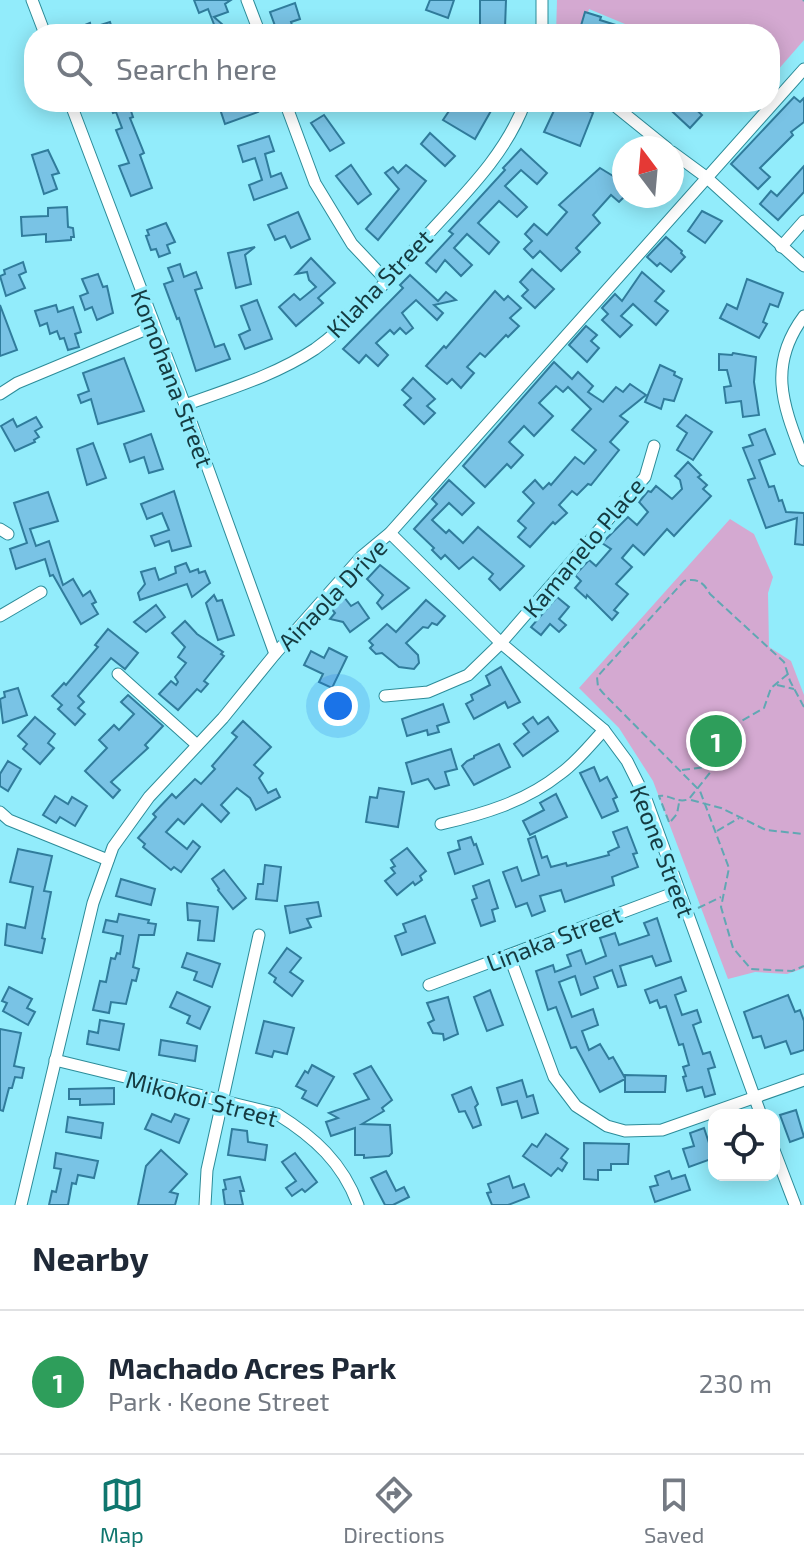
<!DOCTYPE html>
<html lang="en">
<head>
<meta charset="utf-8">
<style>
  body { margin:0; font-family:"Exo 2",sans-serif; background:#f6f6f7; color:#1f2937 }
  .controls { position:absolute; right:24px; bottom:24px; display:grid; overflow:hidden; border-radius:16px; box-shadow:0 4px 20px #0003 }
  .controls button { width:72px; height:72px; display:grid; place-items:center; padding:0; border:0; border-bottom:2px solid #e0e1e3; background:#fff; color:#1f2937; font:40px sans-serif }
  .compass { position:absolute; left:612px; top:136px; width:72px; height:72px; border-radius:50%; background:#fff; box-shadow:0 4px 20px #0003; rotate:344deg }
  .you { position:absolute; left:338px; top:706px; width:28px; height:28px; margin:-20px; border:6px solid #fff; border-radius:50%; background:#1a73e8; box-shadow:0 0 0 12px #1a73e833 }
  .badge { display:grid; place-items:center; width:52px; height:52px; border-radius:50%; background:#0f766e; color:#fff; font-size:26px; font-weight:700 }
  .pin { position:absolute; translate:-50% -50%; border:4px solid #fff; box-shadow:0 2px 8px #0006 }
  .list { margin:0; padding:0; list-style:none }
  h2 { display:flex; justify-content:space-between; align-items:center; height:104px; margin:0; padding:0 32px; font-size:34px }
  h2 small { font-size:26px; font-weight:400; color:#747a83 }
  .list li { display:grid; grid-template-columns:52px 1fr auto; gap:24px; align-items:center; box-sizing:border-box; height:144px; padding:0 32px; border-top:2px solid #e0e1e3 }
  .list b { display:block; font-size:30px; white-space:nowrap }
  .list p { margin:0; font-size:26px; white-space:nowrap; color:#747a83 }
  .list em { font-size:26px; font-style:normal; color:#747a83 }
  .icon { flex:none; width:44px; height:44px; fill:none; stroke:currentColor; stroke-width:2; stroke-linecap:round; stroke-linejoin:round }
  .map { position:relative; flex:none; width:804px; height:1205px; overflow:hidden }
  .search { position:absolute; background:#fff; box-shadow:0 4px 20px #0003; left:24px; right:24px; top:24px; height:88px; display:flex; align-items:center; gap:20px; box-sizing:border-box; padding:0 28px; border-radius:32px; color:#747a83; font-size:30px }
  .sheet { height:248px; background:#fff }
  nav { display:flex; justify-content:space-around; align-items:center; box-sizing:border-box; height:112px; border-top:2px solid #e0e1e3; background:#fff; font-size:22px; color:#747a83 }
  nav a { display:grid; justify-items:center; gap:4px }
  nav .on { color:#0f766e }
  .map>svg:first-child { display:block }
  .green { fill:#d4a9d1 }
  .building { fill:#79c3e5; stroke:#307c9c; stroke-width:2 }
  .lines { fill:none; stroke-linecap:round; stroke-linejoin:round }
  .minor-casing { stroke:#2c8c99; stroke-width:13 }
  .path { stroke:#61a7b3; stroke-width:2; stroke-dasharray:8 4; stroke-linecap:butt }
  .minor { stroke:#fff; stroke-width:11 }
  .labels { text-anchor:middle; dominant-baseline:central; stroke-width:7; stroke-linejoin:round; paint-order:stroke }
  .street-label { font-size:24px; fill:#153b41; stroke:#92ecfb }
</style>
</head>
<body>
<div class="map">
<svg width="804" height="1205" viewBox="0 0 804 1205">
  <rect width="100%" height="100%" fill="#92ecfb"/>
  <!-- green -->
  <g class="green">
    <polygon points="557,0 804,0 804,40 770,79 770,34 649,34 589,9 582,34 556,34"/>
    <polygon points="730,519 754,534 773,577 768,593 769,647 791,661 804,695 804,968 787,974 755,972 728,979 653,781 619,728 579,688"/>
  </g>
  <!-- building -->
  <g class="building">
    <polygon points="194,0 231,0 225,4 228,12 214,17 233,34 209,34 215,27 208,9 199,13"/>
    <polygon points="430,0 454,0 448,18 426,10"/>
    <polygon points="480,0 506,0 505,28 480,25"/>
    <polygon points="295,3 300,19 291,22 295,34 278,34 270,12"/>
    <polygon points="585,12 601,17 600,20 638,32 638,34 596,34 580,29"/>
    <polygon points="110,22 114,34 63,34 90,23 91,28"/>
    <polygon points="794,97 800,102 804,98 804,122 791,132 793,135 760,168 770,177 758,189 731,164"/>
    <polygon points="109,102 128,102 133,117 130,118 144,153 140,155 152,188 131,196 119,166 129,163 116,130 122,128 116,112 113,113"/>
    <polygon points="239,102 254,102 258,112 225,124 220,109"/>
    <polygon points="455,102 496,102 475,139 443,120"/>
    <polygon points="558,102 578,109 579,106 593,113 580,146 544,132"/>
    <polygon points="662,102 688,102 702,115 690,128"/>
    <polygon points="324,115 344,143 330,151 311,123"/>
    <polygon points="430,133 455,156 445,166 421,144"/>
    <polygon points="269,136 274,151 265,154 271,177 281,173 287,188 254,200 249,185 262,180 255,158 243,162 238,146"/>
    <polygon points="521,149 547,173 537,184 521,170 505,186 527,207 517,217 499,201 478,223 499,242 489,254 467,234 454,248 472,265 461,276 445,260 436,272 426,263 453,234 449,231 505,170 503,168"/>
    <polygon points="48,150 59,173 52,175 57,189 44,194 32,155"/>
    <polygon points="351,165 371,194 358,204 336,176"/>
    <polygon points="406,165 426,181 378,240 366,229 399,189 385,173 393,167 398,173"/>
    <polygon points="804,166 804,192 778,220 760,204 771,191 777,196"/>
    <polygon points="600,168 618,179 624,173 624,197 619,202 611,195 593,215 600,223 576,248 580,252 561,271 540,251 533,258 524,249 532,241 525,234 534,224 547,235 567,212 559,205"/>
    <polygon points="67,207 68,227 73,228 74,237 71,237 71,240 46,242 46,234 22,236 21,217 48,216 48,208"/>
    <polygon points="702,211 722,221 705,243 688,231"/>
    <polygon points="298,212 310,239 291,248 285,236 275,240 268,225"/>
    <polygon points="166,223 175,242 167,245 170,253 159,257 156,249 151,250 146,236 149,235 147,230"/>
    <polygon points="666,237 682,251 681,253 685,257 671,272 660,263 657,266 647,257"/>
    <polygon points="255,247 245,255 251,284 236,288 228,253"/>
    <polygon points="311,258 335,283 318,298 323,303 296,326 279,307 294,294 300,300 316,287 309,280 307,272 296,274"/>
    <polygon points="23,262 26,272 19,275 25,288 6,296 0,276 5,274 4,270"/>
    <polygon points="180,264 184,277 196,272 202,288 195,290 215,347 224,344 230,359 196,371 179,318 177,319 164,284 173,281 168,268"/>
    <polygon points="532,269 554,289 535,308 522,296 528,290 520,282"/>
    <polygon points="642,272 664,291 655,301 668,311 656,325 633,304 621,316 632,325 620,337 602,320 608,314 602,308 615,294 622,301"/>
    <polygon points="98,274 103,287 107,286 113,313 97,320 92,307 85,310 80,296 88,293 82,279"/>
    <polygon points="410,275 438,301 446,292 456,300 434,305 443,313 437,320 416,300 402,313 413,328 406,334 400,328 394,334 390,330 376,343 388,355 378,366 366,355 359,363 343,349 403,288 400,285"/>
    <polygon points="747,279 783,293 778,307 770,304 763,322 767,324 759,338 720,318 727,304 737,309"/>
    <polygon points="495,291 504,300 508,296 521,308 510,318 519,326 508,337 506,335 485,357 480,353 467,367 474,373 461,388 452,379 447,384 426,366 444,346 446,348"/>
    <polygon points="257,300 272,339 245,349 239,335 250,330 241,306"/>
    <polygon points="0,305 17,350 0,356"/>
    <polygon points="56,305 58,312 73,307 81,332 75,334 79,347 68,350 64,338 60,339 57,331 50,334 47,323 40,326 35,311"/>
    <polygon points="586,326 597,335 591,341 599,348 587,362 569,345"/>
    <polygon points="733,353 756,357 754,382 759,415 743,417 741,401 726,403 724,387 731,386 727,370 719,370 719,354 732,355"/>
    <polygon points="124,358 144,411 98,424 91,399 81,403 78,395 89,391 83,373"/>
    <polygon points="554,362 572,379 578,372 593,386 588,392 603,402 616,387 623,392 630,384 646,395 620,416 628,422 610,442 619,450 591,485 588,484 577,495 572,491 559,505 567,513 555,524 553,522 530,547 518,537 526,528 518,521 534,503 523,492 535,480 543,489 549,483 551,485 575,457 584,464 596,450 572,430 591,409 568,387 563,392 556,386 539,403 553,416 534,436 524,426 509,442 523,455 511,468 507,464 485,487 463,466"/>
    <polygon points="660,365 675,372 674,375 682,379 674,401 664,399 661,409 645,402"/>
    <polygon points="413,378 435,399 427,406 435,413 424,424 404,405 411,398 402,390"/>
    <polygon points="686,415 712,432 693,460 677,450 687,433 677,426"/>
    <polygon points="36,417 42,427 35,431 39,437 34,440 35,442 15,451 1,426 13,419 17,427"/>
    <polygon points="765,429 775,454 759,460 769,487 774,486 779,501 782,500 786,512 804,513 804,545 795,544 797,518 766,528 748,480 755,478 743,448 753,445 749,435"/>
    <polygon points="151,434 163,469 149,473 144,457 130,462 124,444"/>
    <polygon points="93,443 106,478 87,485 77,449"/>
    <polygon points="688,462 701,475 698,477 707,485 703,489 711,496 674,536 667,529 644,555 633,545 622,558 632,567 616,584 628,594 614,610 618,613 612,620 587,595 586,598 575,588 581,581 575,575 589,560 596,566 611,549 602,543 628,517 637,525 648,512 639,502 648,491 651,492 656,486 672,499 682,489 680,480 675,476"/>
    <polygon points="449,480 474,503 462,515 449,503 432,520 446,533 449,530 463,543 478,527 524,566 500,590 489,579 493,574 473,557 459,569 445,555 441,559 432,550 434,548 414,529 437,504 432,499"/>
    <polygon points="174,491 191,546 172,551 169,541 155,546 151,536 169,530 162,513 147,519 141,504"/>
    <polygon points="48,492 58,521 30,529 36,546 49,541 63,585 73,579 83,596 90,591 96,602 92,604 98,614 81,624 53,575 50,576 45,559 16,569 10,549 27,543 14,503"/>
    <polygon points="186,563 190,572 198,569 199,573 205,571 210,583 192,597 187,584 140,600 138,593 145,584 141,572 155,568 159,580 176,573 175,567"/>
    <polygon points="380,565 409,588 382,609 377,603 383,595 367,579"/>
    <polygon points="214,595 217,601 222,600 234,635 218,640 206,603"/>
    <polygon points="344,597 351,606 358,602 369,618 350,632 343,622 330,619 335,613 330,607"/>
    <polygon points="557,597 569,607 559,619 566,625 559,632 550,624 541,635 531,627"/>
    <polygon points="426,600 445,616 437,625 432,623 428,628 423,627 406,643 418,655 419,663 414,669 399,667 382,653 376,654 370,648 373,645 369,641 387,624 396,632"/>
    <polygon points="156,605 165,617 146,632 134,622"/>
    <polygon points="185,621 197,634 223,652 221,654 224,656 204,681 208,684 201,692 197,689 178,710 159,694 171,681 176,685 178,682 175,677 186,663 178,657 185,647 172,633"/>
    <polygon points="108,629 138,653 125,669 111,658 78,696 84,702 78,708 85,714 75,725 58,709 62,705 52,696 64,683 66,685 98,647 95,645"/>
    <polygon points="329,648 347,657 332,688 319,682 323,674 304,665 311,651 324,658"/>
    <polygon points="501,667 520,702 508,708 505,702 474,719 466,704 473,700 471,695 490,685 486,676"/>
    <polygon points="18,688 27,715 3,723 0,699 5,697 4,692"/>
    <polygon points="128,695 163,726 145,745 148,748 111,782 120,790 113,798 85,771 107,748 99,740 114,725 119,730 134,714 121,702"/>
    <polygon points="443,704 449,722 437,726 439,732 428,735 427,730 407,736 402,719"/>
    <polygon points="35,717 55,734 48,743 54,748 40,764 23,749 27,744 18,736"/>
    <polygon points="533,717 538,724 548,717 558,731 523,756 514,744 529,732 523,724"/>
    <polygon points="243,721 271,747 254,765 263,773 259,778 268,793 276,789 280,797 256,810 250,798 237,788 221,805 229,813 221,822 202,804 184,824 178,819 166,832 187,849 193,841 200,847 181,872 174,867 171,870 143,847 145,844 138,838 156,817 153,814 172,794 176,798 195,779 201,784 215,769 212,766 237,737 232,733"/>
    <polygon points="499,744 510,767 474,785 462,766 467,761 474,758 474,756"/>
    <polygon points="451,749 457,769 445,772 449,785 435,789 428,779 412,784 406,763"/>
    <polygon points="8,761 21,769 8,791 0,786 0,774"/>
    <polygon points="594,767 600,781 607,777 617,797 613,799 618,811 602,818 580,773"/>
    <polygon points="379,788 404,792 398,827 366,822 370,797 377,798"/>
    <polygon points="556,794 567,817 530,835 523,821 544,810 540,803"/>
    <polygon points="55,796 68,804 72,797 87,806 75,826 60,817 56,823 43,815"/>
    <polygon points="627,827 637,853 633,854 638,867 612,877 614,885 565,902 561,890 540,896 545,911 532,916 527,903 516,907 503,872 517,867 522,881 539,875 528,839 535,836 542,858 547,856 551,867 566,863 567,866 609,855 608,852 619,847 613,832"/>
    <polygon points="471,837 474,845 476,844 483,864 455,874 448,853 460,849 458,841"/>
    <polygon points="407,848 426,871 420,876 422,880 415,885 413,882 397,895 385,881 395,873 391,868 395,866 391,860"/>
    <polygon points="18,849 52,856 44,891 51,892 42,938 45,939 42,953 5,945 7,924 25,928 33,887 10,882"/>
    <polygon points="265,865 281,867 277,901 256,899 258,884 263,884"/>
    <polygon points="224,870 246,898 233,909 218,890 219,889 212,879"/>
    <polygon points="121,879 155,889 151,905 116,896"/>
    <polygon points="489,880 498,908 492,910 495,921 481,926 472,900 477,898 473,886"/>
    <polygon points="318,902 321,916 307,919 311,927 290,933 285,906"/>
    <polygon points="187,903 218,907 214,941 198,940 200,921 188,920"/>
    <polygon points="119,914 149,920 148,923 156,924 154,935 139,935 133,967 139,969 136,981 132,980 126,1004 111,1002 109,1013 93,1010 100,981 106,982 111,958 115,959 117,953 120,954 123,936 103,932 106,920 117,922"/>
    <polygon points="425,916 435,943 402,955 395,936 406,932 403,924"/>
    <polygon points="657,918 671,961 656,966 652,956 620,966 626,985 618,987 612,970 594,977 598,988 581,995 575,976 559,982 572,1017 593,1009 598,1025 582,1031 589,1050 600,1044 609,1059 613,1057 625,1078 625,1075 666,1076 665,1092 625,1092 625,1079 600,1092 576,1047 571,1048 556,1007 548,1010 536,971 553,965 555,972 571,966 567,955 581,950 586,964 606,956 600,938 615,933 619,945 649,935 644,923"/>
    <polygon points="287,948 301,958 290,972 303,981 292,996 274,982 276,978 269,973"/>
    <polygon points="187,953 220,964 212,987 194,980 197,972 182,967"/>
    <polygon points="681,977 686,991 675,995 682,1015 697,1010 701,1022 693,1025 703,1054 710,1052 715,1067 708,1069 715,1094 705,1097 702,1087 687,1091 683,1077 686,1076 683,1067 689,1065 683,1044 679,1045 666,1006 660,1008 657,1000 650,1003 645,990"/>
    <polygon points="9,987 32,999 27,1008 35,1012 28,1025 3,1011 7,1003 2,1001"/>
    <polygon points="490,990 503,1025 487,1031 474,997"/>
    <polygon points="177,992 210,1007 200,1029 187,1023 190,1016 170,1007"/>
    <polygon points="788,995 795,1012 800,1010 804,1021 804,1050 791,1054 786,1041 765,1048 761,1036 753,1038 744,1012"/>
    <polygon points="448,997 458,1034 444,1040 443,1034 433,1033 428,1023 434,1020 427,1003"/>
    <polygon points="100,1020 124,1024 119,1050 87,1044 89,1031 98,1033"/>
    <polygon points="264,1021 294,1028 287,1054 274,1051 272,1057 256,1053"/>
    <polygon points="0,1029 21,1033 14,1066 24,1068 22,1078 15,1077 12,1088 9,1088 3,1111 0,1110"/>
    <polygon points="161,1040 197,1046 195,1061 159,1055"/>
    <polygon points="312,1065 334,1077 317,1106 302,1098 306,1091 296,1086 305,1071 308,1073"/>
    <polygon points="371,1066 392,1100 382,1108 384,1111 362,1124 390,1125 392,1153 389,1156 364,1158 364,1155 355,1155 355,1128 331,1136 326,1122 338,1118 329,1113 369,1099 354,1074"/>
    <polygon points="522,1080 527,1097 533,1095 538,1113 522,1118 517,1101 502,1105 497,1088"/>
    <polygon points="471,1087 478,1104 475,1107 481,1125 473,1128 465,1111 459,1112 452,1095"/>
    <polygon points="114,1088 114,1104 80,1105 80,1099 69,1099 69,1089"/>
    <polygon points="796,1110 804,1137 790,1142 780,1115"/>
    <polygon points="152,1114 171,1122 175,1114 189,1119 179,1143 145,1129"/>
    <polygon points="68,1117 103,1123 101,1138 66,1132"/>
    <polygon points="704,1128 714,1158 689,1167 683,1149 694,1146 690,1133"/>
    <polygon points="232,1129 247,1131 248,1142 267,1145 265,1160 228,1155"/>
    <polygon points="546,1134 568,1149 561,1158 567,1163 562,1171 558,1168 551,1176 523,1156 532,1144 537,1147"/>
    <polygon points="584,1143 629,1144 628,1164 611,1164 611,1170 598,1170 598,1180 584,1179"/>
    <polygon points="161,1150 187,1174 170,1192 178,1194 175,1205 138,1205 146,1166"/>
    <polygon points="56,1153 98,1161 94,1178 78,1175 76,1184 72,1183 68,1205 49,1205 52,1191 56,1192 61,1169 54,1168"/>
    <polygon points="295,1153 317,1182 305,1192 302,1189 292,1196 286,1188 296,1181 282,1162"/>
    <polygon points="386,1171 396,1191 404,1187 409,1197 393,1205 385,1205 371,1178"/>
    <polygon points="669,1171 672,1179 685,1175 690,1190 655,1202 650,1187 658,1185 655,1176"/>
    <polygon points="509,1176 513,1188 524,1184 529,1197 508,1205 492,1205 487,1193 491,1192 488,1184"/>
    <polygon points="240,1177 244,1191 240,1191 243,1205 225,1205 223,1190 226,1189 224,1180"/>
  </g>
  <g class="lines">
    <!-- minor casing -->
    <g class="minor-casing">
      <g id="minor">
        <polyline points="32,0 45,34"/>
        <polyline points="247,0 260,34"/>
        <polyline points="542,34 542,0"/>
        <polyline points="70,102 185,405 275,654"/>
        <polyline points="285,102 315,183 352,244 386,280"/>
        <polyline points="610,102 667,148"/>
        <polyline points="672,152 706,177 804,266"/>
        <polyline points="781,247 804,221"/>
        <path d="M 804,316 C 766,367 784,407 804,460"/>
        <polyline points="0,394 17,383 154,326"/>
        <path d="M 185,405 C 229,389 276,375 315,349 C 354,321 387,280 419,244 C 457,201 505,158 525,102"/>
        <polyline points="0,529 8,534"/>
        <polyline points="390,533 501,643 604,730 627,761 646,799 761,1115"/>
        <polyline points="0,616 41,592"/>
        <polyline points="118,674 197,745"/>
        <polyline points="385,696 428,692 468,675 501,643 645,477 654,446"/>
        <polyline points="0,812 9,820 108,860"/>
        <path d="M 441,824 C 483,814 525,802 560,774 C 577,762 590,745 604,730"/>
        <polyline points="509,955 554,1077 576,1106 607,1126 625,1131 662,1130 804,1080"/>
        <polyline points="429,985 679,891"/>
        <path d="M 55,1060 L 277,1114 C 314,1137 343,1163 358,1205"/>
        <polyline points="774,1150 795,1205"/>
        <polyline points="21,1205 93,903 113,847 149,797 223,718 275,654 361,557 390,533 804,69"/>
        <polyline points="205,1205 207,1170 259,935"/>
      </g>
    </g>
    <!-- path -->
    <g class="path">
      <polyline points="803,0 804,1"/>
      <polyline points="777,685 794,689"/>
      <path d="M 804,707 L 790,681 L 784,662 L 710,594 C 703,582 698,578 684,581 L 597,677 L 598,687 L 603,693 L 700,791 L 729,868 L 721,907 L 733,948 L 751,969 L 792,971 L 804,966"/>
      <polyline points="682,770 715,766"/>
      <polyline points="691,800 721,808 766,830 804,834"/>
      <polyline points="671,821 677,814 679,803"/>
      <path d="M 669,822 L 659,796 C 670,794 677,804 689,799 L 729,749 L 732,732 L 738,723 L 764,708 L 771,688 L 788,674"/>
      <polyline points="717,831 739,818"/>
      <polyline points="698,908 721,897"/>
    </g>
    <!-- minor -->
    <use href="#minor" class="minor"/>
  </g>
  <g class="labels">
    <!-- street labels -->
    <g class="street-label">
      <text transform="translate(379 283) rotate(-46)">Kilaha Street</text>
      <text transform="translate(173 378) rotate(69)">Komohana Street</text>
      <text transform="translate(583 547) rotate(-50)">Kamanelo Place</text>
      <text transform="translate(332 594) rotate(-46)">Ainaola Drive</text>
      <text transform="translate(663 851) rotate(69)">Keone Street</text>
      <text transform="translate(554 938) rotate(-21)">Linaka Street</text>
      <text transform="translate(202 1098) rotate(15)">Mikokoi Street</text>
    </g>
  </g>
</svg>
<div class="controls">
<button><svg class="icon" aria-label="locate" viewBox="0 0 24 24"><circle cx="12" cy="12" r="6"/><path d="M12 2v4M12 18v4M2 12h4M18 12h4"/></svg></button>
</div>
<svg class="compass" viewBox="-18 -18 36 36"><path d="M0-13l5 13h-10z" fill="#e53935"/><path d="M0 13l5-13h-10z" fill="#747a83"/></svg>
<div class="you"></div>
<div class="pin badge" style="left:716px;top:741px;background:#2e9e5b">1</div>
<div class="search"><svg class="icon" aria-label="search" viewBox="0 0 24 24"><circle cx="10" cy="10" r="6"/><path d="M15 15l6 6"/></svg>Search here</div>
</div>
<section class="sheet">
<h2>Nearby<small></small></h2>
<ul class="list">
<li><span class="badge" style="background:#2e9e5b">1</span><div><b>Machado Acres Park</b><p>Park · Keone Street</p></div><em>230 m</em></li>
</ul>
</section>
<nav>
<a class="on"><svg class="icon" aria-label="map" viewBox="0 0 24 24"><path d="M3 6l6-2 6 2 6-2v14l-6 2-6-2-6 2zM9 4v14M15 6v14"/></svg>Map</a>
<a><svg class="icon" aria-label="directions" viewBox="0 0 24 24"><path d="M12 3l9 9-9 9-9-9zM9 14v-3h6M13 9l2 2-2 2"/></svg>Directions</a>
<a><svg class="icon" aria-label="saved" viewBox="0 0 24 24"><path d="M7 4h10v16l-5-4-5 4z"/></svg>Saved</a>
</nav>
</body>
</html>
